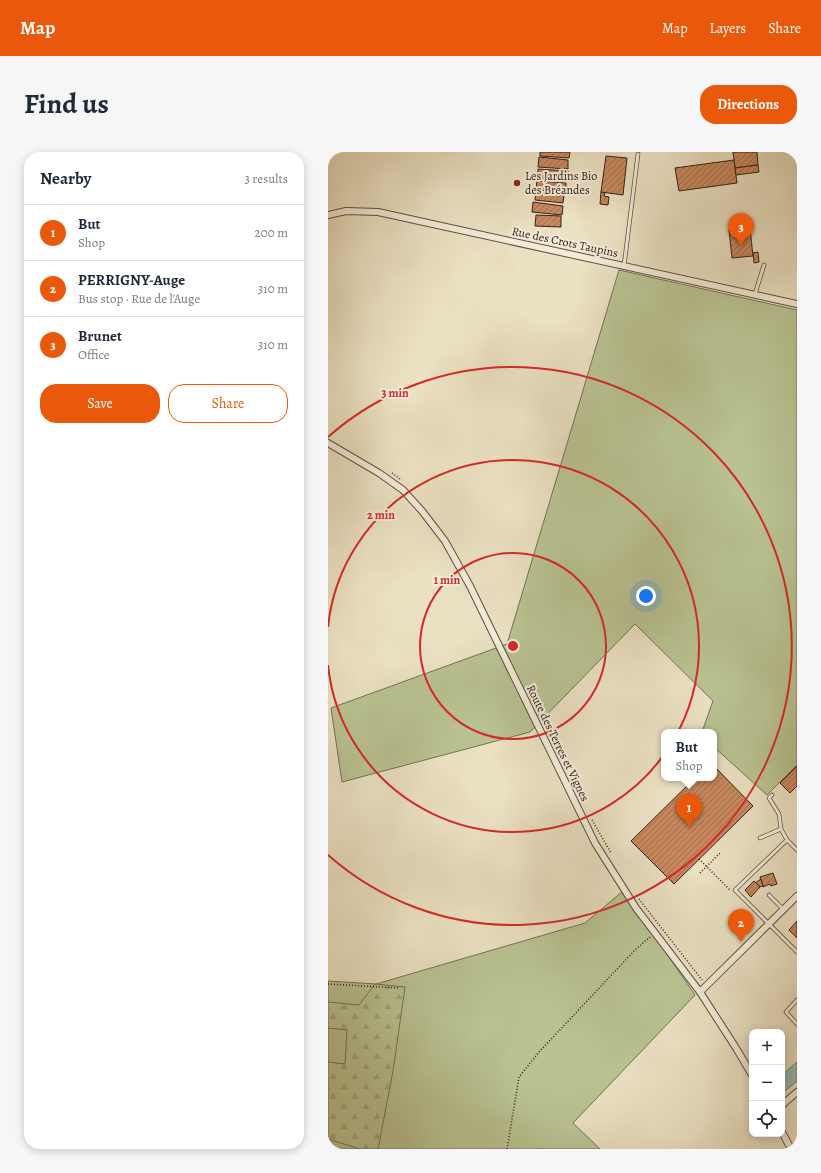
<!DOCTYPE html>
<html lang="en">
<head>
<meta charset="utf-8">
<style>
  body { margin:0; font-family:Alegreya,serif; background:#f6f6f7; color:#1f2937 }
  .controls { position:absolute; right:12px; bottom:12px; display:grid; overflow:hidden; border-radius:8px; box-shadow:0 2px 10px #0003 }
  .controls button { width:36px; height:36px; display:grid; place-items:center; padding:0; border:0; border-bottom:1px solid #e0e1e3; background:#fff; color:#1f2937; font:20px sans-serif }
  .you { position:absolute; left:318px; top:444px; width:14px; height:14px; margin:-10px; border:3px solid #fff; border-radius:50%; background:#1a73e8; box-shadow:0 0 0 6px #1a73e833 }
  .badge { display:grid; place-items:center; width:26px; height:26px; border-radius:50%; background:#ea580c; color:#fff; font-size:13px; font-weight:700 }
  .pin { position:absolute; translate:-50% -33px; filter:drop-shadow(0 1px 2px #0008) }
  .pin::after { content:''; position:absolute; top:21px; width:14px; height:12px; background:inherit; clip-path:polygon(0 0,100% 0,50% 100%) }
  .popup { position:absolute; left:333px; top:577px; width:56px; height:52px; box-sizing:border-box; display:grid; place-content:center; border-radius:8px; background:#fff; filter:drop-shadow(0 1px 3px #0005); font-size:13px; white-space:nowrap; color:#747a83 }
  .popup b { font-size:15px; color:#1f2937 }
  .popup::after { content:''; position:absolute; left:50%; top:100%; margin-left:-8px; border:8px solid transparent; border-top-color:#fff }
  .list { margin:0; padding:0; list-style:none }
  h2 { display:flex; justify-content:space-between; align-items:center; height:52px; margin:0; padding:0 16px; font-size:17px }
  h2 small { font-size:13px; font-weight:400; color:#747a83 }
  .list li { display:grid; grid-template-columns:26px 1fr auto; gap:12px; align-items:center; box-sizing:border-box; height:56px; padding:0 16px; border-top:1px solid #e0e1e3 }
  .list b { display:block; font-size:15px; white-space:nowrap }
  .list p { margin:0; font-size:13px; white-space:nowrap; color:#747a83 }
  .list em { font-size:13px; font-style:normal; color:#747a83 }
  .actions { display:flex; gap:8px; padding:12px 16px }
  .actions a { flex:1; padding:9px 0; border:1px solid #ea580c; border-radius:16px; text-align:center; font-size:14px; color:#ea580c }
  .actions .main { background:#ea580c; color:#fff }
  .icon { flex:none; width:22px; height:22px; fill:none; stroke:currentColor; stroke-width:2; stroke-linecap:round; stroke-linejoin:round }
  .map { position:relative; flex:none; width:469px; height:997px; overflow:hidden; border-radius:16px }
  header { display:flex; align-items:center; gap:24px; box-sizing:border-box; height:56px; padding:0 20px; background:#ea580c; color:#fff }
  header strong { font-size:19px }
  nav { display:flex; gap:22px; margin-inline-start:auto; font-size:14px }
  .intro { display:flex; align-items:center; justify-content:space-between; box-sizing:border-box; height:96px; padding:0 24px }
  h1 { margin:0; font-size:28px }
  .button { padding:10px 18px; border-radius:16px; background:#ea580c; color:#fff; font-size:14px; font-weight:700 }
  main { display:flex; gap:24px; padding:0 24px }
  aside { flex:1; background:#fff; border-radius:16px; box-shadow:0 2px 10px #0003 }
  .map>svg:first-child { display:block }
  .grass { fill:#b9c292; stroke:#767155 }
  .forest { fill:url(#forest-firs); stroke:#767155 }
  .water { fill:#98bdb6; stroke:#6f7e77 }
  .building { fill:url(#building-hatch); stroke:#322018 }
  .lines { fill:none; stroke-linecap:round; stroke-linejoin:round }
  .service-casing { stroke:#605042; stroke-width:4.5 }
  .minor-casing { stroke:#605042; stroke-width:8 }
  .path { stroke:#322018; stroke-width:1.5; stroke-dasharray:1 2; stroke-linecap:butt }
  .service { stroke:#f1ebd7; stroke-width:3 }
  .minor { stroke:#f1ebd7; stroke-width:6 }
  .ring { fill:none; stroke:#d62828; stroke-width:2 }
  .poi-dot { fill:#8f2418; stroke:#f1ebd7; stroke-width:1.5 }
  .labels { text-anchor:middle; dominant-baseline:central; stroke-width:4; stroke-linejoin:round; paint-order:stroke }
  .poi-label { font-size:12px; fill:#322018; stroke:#f1ebd7; text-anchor:start }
  .street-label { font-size:12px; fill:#322018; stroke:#f1ebd7 }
  .centre { fill:#d62828; stroke:#f1ebd7; stroke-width:2 }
  .ring-label { font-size:12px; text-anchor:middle; font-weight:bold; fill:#d62828; stroke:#f1ebd7; stroke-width:4; stroke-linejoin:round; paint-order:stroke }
</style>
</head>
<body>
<header>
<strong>Map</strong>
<nav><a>Map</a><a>Layers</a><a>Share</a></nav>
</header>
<div class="intro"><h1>Find us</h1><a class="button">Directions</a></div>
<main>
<aside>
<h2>Nearby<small>3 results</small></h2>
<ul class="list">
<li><span class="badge">1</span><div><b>But</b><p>Shop</p></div><em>200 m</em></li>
<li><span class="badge">2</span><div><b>PERRIGNY-Auge</b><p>Bus stop · Rue de l'Auge</p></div><em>310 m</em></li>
<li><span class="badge">3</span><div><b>Brunet</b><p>Office</p></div><em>310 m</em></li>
</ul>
<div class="actions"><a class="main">Save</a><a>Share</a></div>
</aside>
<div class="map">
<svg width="469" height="997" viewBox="0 0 469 997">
  <defs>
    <pattern id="forest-firs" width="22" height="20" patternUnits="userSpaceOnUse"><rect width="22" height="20" fill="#b9c292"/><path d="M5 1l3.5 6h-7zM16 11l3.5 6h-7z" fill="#a0a67d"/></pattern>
    <pattern id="building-hatch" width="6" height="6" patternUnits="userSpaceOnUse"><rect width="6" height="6" fill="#c8885d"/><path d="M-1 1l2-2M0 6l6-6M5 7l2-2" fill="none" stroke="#a36f4c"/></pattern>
  </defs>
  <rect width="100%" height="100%" fill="#eae0c2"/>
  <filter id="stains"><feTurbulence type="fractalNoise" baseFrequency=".005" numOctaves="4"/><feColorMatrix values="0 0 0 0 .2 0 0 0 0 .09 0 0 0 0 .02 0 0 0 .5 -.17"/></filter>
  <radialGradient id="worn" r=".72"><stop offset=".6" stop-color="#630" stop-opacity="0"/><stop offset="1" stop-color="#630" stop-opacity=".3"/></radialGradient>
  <!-- grass -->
  <g class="grass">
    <polygon points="291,118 469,158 469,613 439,643 386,595 386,580 374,580 385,549 307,472 202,580 14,630 3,556 179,492"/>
    <polygon points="295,739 300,745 367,843 245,971 272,997 0,997 0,829 48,832 257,771"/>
  </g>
  <!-- forest -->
  <polygon class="forest" points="47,832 77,835 65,919 50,997 32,997 0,987 0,910 17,912 19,878 0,876 0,850 31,853"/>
  <!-- water -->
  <polygon class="water" points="469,910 469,929 456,940 454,940 454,923"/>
  <!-- building -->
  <g class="building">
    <polygon points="212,0 242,0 241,6 212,4"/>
    <polygon points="405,0 429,0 430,13 407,16"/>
    <polygon points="278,4 299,6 295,43 273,40"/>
    <polygon points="211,5 240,8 240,17 210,15"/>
    <polygon points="406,8 409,31 351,39 347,16"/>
    <polygon points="430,13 431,20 408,23 407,16"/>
    <polygon points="210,17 240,19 239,28 210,26"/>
    <polygon points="209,29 238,31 238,40 208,38"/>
    <polygon points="208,40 236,43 235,51 207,48"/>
    <polygon points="273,40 277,41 276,44 281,45 280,53 272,52"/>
    <polygon points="205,50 235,54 234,63 204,60"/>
    <polygon points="208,63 233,64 233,75 207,74"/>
    <polygon points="422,76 425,104 404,106 401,78"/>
    <polygon points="430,100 431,110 426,111 425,101"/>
    <polygon points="386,614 425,654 346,732 303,689 367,626 386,626"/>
    <polygon points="469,614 469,634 462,641 452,631"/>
    <polygon points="445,721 449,732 443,734 442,732 435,735 432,725"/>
    <polygon points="433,727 435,734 431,735 427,731"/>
    <polygon points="426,729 432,735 423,745 417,738"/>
    <polygon points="469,769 469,786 461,778"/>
  </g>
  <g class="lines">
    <!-- service casing -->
    <g class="service-casing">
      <g id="service">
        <polyline points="296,114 310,2"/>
        <polyline points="427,142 436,113"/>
        <polyline points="444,643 441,646 451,662 453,677 459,688 469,698"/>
        <polyline points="432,686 453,677"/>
        <polyline points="459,688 407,738 469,800"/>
        <polyline points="441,743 455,757"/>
        <polyline points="469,848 458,860 469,872"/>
      </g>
    </g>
    <!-- minor casing -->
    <g class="minor-casing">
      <g id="minor">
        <polyline points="0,63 18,59 50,60 469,152"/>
        <polyline points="0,291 51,321 75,338 94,359 117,389 142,434 267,691 308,756 372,840 408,896 424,923"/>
        <polyline points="372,840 469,744"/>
        <polyline points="454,953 469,940"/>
        <polyline points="454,980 463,997"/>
      </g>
    </g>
    <!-- path -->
    <g class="path">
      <polyline points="64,321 72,327"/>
      <polyline points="264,668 283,701"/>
      <polyline points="371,707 402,738"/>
      <polyline points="372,721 392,701"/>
      <polyline points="311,747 374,828"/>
      <polyline points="0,832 72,836"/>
      <polyline points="179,997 191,925 211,900 307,798 322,785"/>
    </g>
    <!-- service -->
    <use href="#service" class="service"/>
    <!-- minor -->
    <use href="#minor" class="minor"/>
  </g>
  <!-- distance rings -->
  <g class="ring">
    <circle cx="185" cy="494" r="93"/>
    <path d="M0 475A186 186 0 1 1 0 513"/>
    <path d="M0 285A279 279 0 1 1 0 703"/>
  </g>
  <!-- markers -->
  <circle class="poi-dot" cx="189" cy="31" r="4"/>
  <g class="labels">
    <!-- poi labels -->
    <g class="poi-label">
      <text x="197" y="24">Les Jardins Bio<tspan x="197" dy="14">des Bréandes</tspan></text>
    </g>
    <!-- street labels -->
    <g class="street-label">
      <text transform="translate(237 90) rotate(12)">Rue des Crots Taupins</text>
      <text transform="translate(230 591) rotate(64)">Route des Terres et Vignes</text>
    </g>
  </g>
  <circle cx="185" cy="494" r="6" class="centre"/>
  <g class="ring-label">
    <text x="67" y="245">3 min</text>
    <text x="53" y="367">2 min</text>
    <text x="119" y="432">1 min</text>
  </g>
  <rect width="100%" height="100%" filter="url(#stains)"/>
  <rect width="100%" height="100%" fill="url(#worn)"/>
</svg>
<div class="controls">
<button>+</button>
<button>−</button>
<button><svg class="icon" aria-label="locate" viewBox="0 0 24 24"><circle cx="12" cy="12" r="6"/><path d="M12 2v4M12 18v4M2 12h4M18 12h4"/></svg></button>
</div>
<div class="you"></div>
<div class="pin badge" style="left:361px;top:675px">1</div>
<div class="popup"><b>But</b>Shop</div>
<div class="pin badge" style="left:413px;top:790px">2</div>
<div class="pin badge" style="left:413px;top:94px">3</div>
</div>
</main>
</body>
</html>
